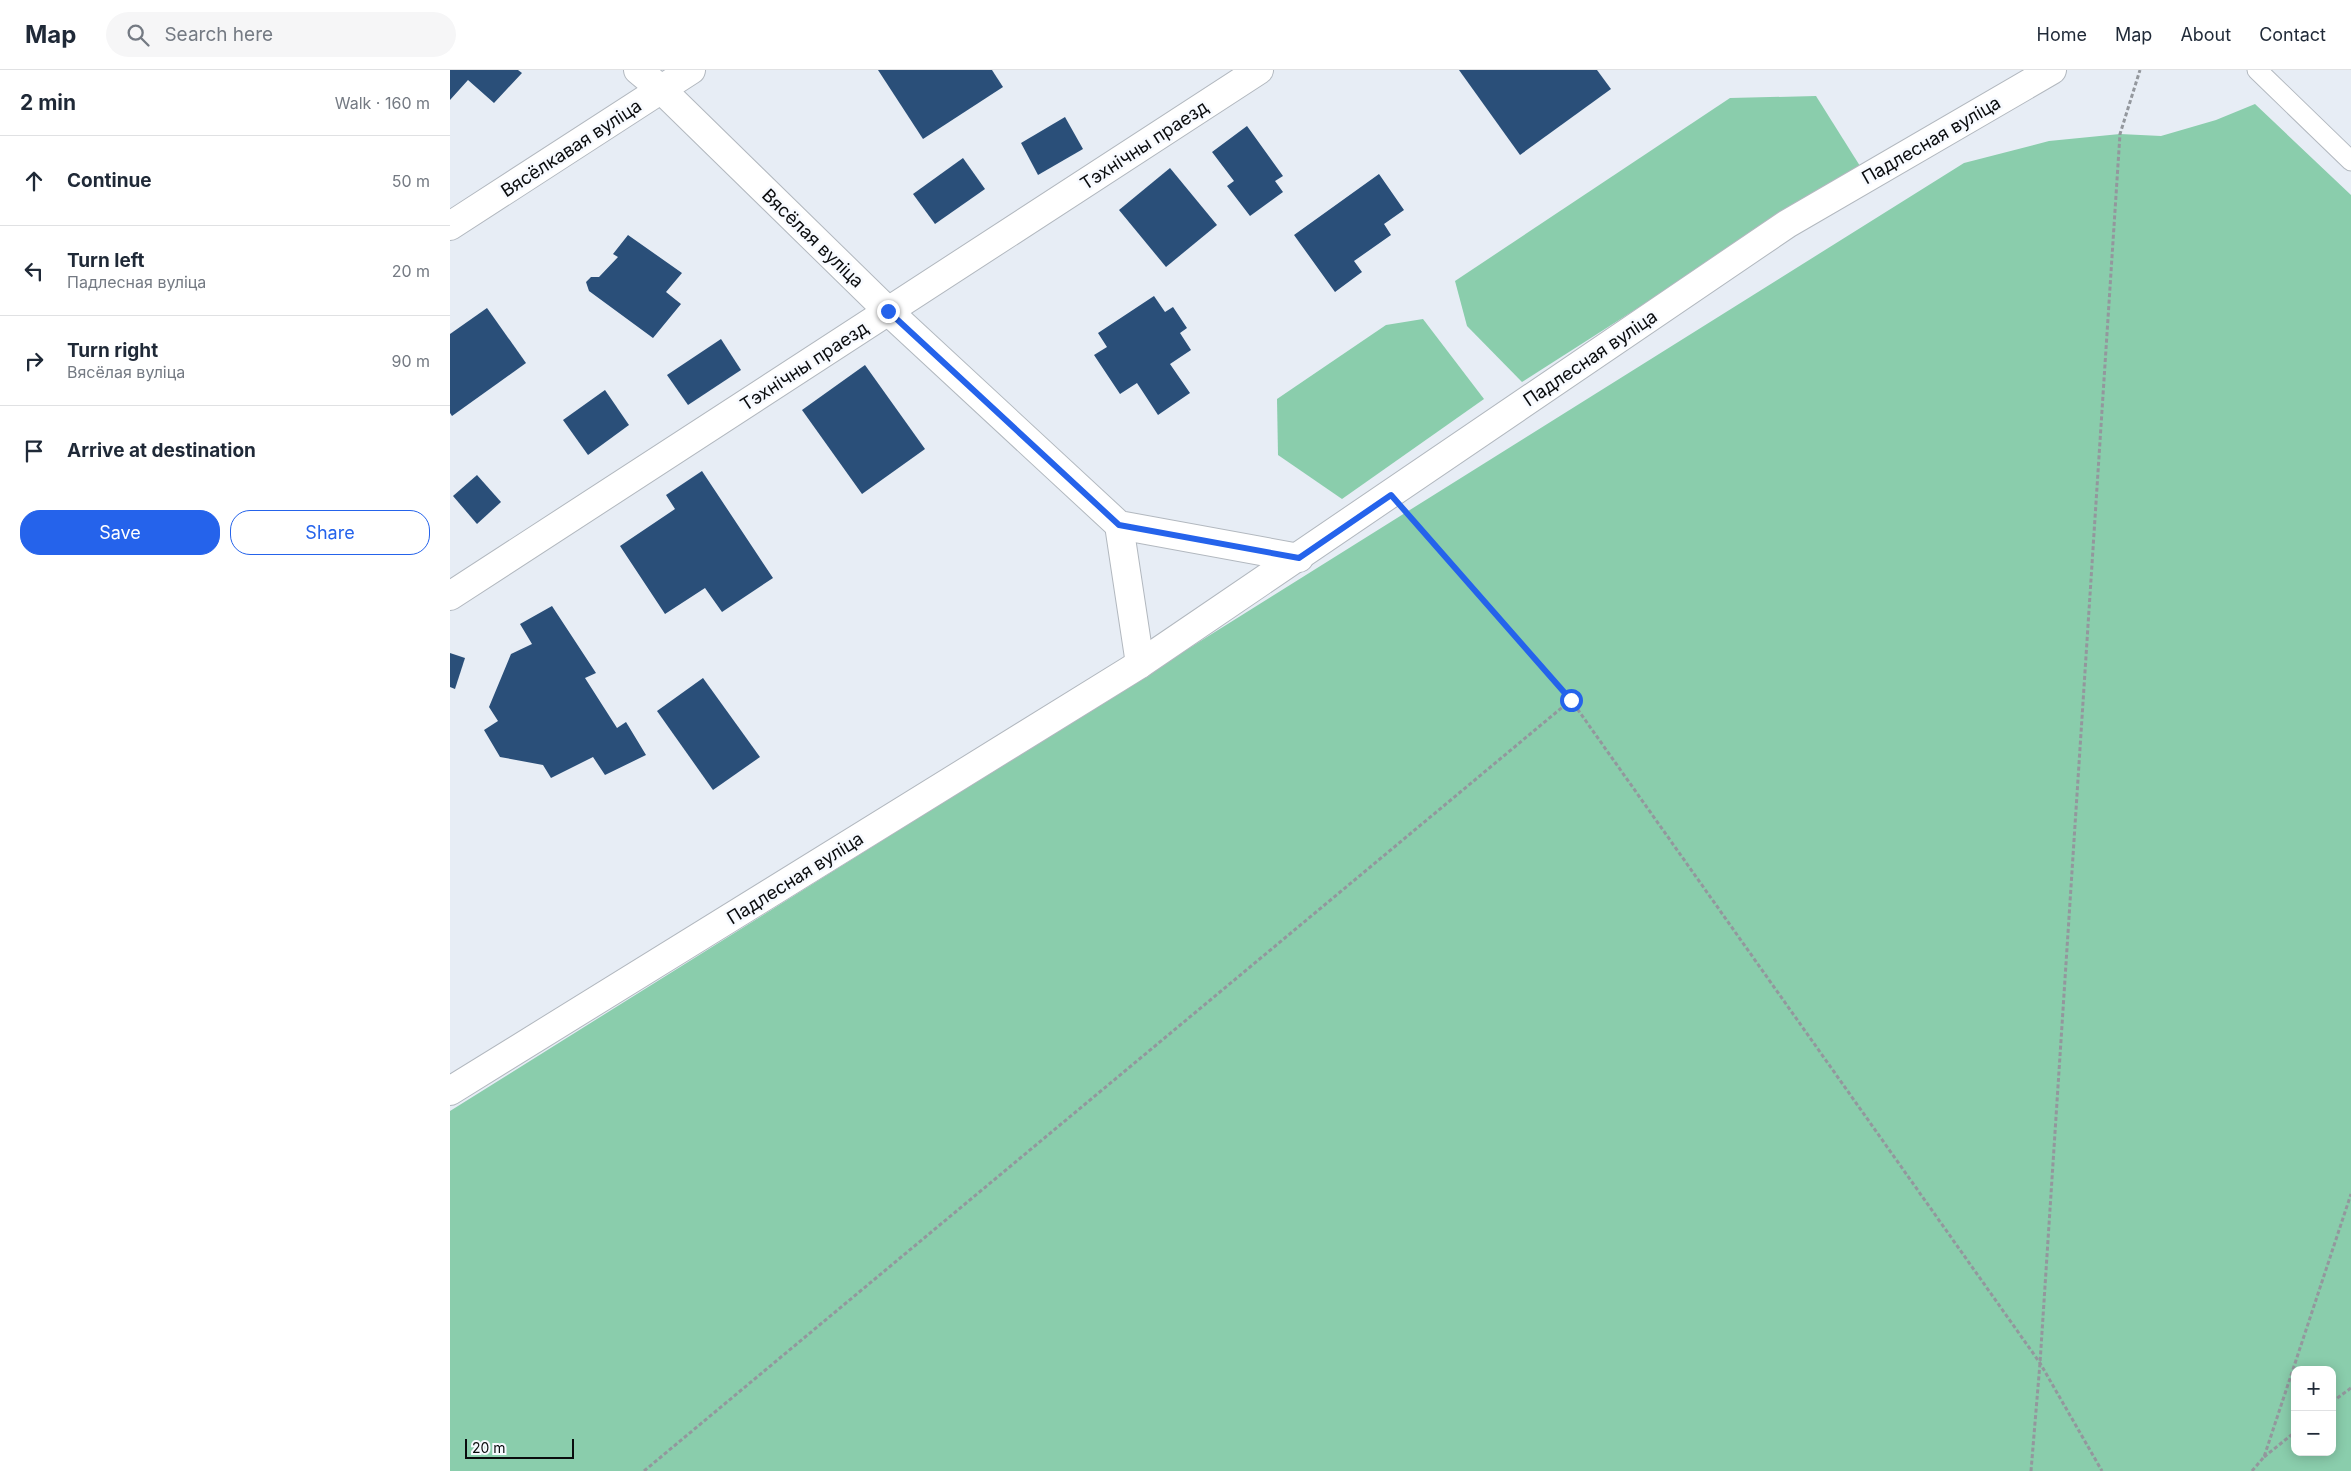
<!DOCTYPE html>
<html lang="en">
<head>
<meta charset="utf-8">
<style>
  body { margin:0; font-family:Inter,sans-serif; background:#f6f6f7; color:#1f2937 }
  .controls { position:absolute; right:15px; bottom:15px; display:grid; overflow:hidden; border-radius:10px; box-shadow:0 2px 12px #0003 }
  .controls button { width:45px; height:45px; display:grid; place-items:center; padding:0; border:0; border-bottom:1px solid #e0e1e3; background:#fff; color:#1f2937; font:25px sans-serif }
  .scale { position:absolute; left:15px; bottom:12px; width:109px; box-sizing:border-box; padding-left:5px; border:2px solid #0a0c0e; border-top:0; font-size:14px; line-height:18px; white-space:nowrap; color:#0a0c0e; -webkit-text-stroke:4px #f7faff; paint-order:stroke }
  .stop { position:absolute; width:15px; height:15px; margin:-11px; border:4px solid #2563eb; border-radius:50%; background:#fff }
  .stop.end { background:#2563eb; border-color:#fff; box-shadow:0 1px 5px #0008 }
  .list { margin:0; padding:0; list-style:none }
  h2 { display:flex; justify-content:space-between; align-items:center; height:65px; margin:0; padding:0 20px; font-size:21px }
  h2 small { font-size:16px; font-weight:400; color:#747a83 }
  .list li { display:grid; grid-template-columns:32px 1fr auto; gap:15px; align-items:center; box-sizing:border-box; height:90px; padding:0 20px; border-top:1px solid #e0e1e3 }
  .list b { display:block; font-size:19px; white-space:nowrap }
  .list p { margin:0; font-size:16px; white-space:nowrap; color:#747a83 }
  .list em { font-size:16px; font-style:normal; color:#747a83 }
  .actions { display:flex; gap:10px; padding:15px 20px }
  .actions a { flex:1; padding:11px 0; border:1px solid #2563eb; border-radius:20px; text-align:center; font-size:18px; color:#2563eb }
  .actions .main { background:#2563eb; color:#fff }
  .icon { flex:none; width:28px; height:28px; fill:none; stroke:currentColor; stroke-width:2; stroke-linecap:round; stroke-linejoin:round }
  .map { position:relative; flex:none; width:1901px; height:1401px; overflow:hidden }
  header { display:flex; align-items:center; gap:30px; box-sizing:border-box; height:70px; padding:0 25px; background:#fff; border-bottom:1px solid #e0e1e3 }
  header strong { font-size:24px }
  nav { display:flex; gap:28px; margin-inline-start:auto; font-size:18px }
  .search { width:350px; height:45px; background:#f6f6f7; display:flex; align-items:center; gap:12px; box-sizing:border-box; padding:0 18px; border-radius:28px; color:#747a83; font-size:19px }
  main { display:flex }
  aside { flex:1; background:#fff }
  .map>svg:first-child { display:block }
  .forest { fill:#8acdac; fill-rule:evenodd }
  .building { fill:#2a4f79 }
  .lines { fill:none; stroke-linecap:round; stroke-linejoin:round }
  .service-casing { stroke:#b2b8bf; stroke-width:21 }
  .minor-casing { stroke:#b2b8bf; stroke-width:30 }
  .path { stroke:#93979d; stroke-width:3; stroke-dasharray:4 2.5; stroke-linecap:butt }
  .service { stroke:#fff; stroke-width:19 }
  .minor { stroke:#fff; stroke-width:28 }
  .route { stroke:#2563eb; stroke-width:6 }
  .labels { text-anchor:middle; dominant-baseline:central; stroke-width:5; stroke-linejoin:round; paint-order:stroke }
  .street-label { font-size:18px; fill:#0a0c0e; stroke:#f7faff }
</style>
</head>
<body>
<header>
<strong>Map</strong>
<div class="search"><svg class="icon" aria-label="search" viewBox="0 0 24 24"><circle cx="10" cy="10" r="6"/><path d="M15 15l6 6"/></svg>Search here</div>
<nav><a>Home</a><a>Map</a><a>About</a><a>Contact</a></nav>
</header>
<main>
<aside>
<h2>2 min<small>Walk · 160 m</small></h2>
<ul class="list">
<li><svg class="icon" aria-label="ahead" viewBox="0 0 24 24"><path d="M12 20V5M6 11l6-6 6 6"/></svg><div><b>Continue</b></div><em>50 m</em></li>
<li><svg class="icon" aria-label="left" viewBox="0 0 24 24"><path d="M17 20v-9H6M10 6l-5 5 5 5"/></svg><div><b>Turn left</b><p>Падлесная вуліца</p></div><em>20 m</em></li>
<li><svg class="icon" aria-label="right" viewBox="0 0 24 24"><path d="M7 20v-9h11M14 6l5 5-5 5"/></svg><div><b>Turn right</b><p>Вясёлая вуліца</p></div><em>90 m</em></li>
<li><svg class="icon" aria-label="arrive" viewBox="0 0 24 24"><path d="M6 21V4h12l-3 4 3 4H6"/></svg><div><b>Arrive at destination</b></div></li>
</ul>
<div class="actions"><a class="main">Save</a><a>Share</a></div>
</aside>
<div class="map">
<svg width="1901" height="1401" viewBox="0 0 1901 1401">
  <rect width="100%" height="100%" fill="#e7edf5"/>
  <!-- forest -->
  <g class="forest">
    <polygon points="1366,26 1410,96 1072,312 1017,256 1005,211 1280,28"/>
    <path d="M 1805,34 L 1901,125 L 1901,1401 L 0,1401 L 0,1041 L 1514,93 L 1599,71 L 1670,64 L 1711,66 L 1766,50 ZM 1845,1300 L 1882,1300 L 1882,1382 L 1845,1382 Z"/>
    <polygon points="973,249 1034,329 892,429 828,385 827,329 936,255"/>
  </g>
  <!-- building -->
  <g class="building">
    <polygon points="0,0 68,0 72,3 44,33 18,10 0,30"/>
    <polygon points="428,0 542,0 553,17 473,69"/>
    <polygon points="1009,0 1147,0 1161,19 1070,85"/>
    <polygon points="615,47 633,79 588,105 571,73"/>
    <polygon points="797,56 833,106 825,111 833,122 800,146 777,116 784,111 762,82"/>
    <polygon points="513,88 535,119 485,154 463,124"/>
    <polygon points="720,98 767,155 716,197 669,140"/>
    <polygon points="929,104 954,140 934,154 941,165 904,191 912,202 885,222 844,165"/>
    <polygon points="178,165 232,203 216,222 231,234 203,268 139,221 136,212 141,207 149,207 168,187 163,184"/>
    <polygon points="704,226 715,242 723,237 737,258 730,263 741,280 720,294 740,323 708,345 687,313 670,324 644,285 657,277 648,263"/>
    <polygon points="37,238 76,293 2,346 0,343 0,264"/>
    <polygon points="271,269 291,300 238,335 217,305"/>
    <polygon points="415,295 475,379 412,424 352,340"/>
    <polygon points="155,320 179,355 138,385 113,350"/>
    <polygon points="252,401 323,508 272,542 255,518 215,544 170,476 225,439 216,425"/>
    <polygon points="27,405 51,432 27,454 3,426"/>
    <polygon points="102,536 146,603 135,608 167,658 176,652 196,685 155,705 143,687 101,708 93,695 50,687 34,660 48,651 39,637 61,584 82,574 70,554"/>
    <polygon points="0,583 15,588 5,619 0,617"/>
    <polygon points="253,608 310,687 263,720 207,641"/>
  </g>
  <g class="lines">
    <!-- service casing -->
    <g class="service-casing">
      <polyline id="service" points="1807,0 1901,91"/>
    </g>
    <!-- minor casing -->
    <g class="minor-casing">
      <g id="minor">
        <polyline points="188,0 212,20 438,241 669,455 849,488"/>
        <polyline points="0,156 241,0"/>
        <polyline points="669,455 690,594"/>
        <polyline points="0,526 809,0"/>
        <polyline points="0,1021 690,594 1337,154 1602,0"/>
      </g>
    </g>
    <!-- path -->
    <g class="path">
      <polyline points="961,448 1121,630 1590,1293 1652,1401"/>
      <polyline points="1882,1332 1901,1318"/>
      <polyline points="1814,1387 1845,1362"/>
      <polyline points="194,1401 1121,630"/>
      <polyline points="1581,1401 1590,1293 1670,64 1690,0"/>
      <polyline points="1802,1401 1814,1387 1901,1124"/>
    </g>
    <!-- service -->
    <use href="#service" class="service"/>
    <!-- minor -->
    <use href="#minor" class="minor"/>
  </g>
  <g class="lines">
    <!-- route -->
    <polyline class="route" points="438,241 669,455 849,488 941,425 1121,630"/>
  </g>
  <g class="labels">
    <!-- street labels -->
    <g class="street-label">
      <text transform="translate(1481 70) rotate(-30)">Падлесная вуліца</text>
      <text transform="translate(694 75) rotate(-33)">Тэхнічны праезд</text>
      <text transform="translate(121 78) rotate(-33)">Вясёлкавая вуліца</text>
      <text transform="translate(363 168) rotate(44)">Вясёлая вуліца</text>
      <text transform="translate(1140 288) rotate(-34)">Падлесная вуліца</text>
      <text transform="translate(354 296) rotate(-33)">Тэхнічны праезд</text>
      <text transform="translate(345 808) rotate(-32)">Падлесная вуліца</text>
    </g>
  </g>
</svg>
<div class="controls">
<button>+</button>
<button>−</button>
</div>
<div class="scale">20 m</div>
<div class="stop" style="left:1121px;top:630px"></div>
<div class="stop end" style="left:438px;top:241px"></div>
</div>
</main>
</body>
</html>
